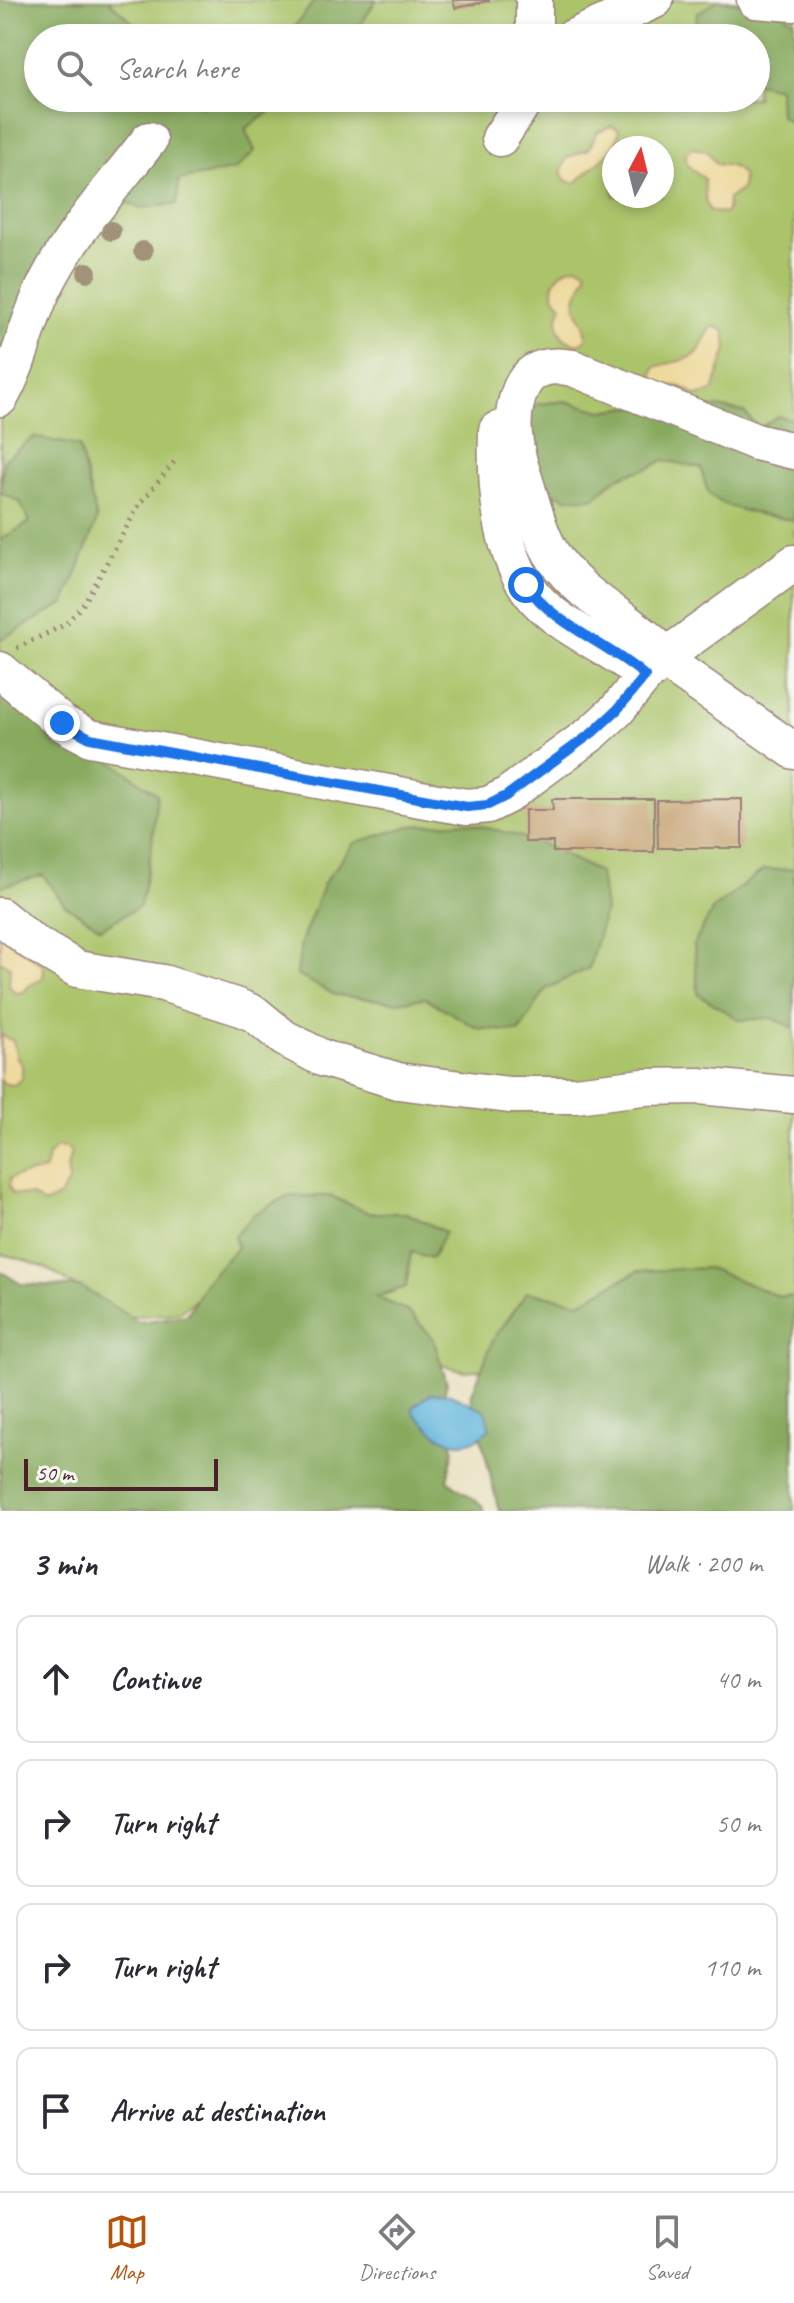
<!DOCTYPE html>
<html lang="en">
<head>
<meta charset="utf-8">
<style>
  body { margin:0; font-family:Caveat,sans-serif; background:#f2f2f3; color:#2b2b33 }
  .compass { position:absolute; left:602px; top:136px; width:72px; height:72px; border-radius:50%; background:#fff; box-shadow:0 4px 12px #0003; rotate:7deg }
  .scale { position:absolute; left:24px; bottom:20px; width:194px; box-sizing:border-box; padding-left:8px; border:4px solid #4a1f2b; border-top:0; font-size:22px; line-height:28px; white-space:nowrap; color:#4a1f2b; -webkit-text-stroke:6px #f6f6f2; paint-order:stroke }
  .stop { position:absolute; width:24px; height:24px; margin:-18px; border:6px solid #1a73e8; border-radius:50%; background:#fff }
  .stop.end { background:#1a73e8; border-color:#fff; box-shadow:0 2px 8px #0008 }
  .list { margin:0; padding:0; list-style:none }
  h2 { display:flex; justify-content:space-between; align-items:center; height:104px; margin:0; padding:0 32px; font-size:34px }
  h2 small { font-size:26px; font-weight:400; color:#7c7c81 }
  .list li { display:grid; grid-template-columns:52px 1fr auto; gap:24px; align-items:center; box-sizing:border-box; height:128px; margin:0 16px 16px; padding:0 16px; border:2px solid #e1e1e2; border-radius:16px }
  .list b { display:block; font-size:30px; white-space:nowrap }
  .list em { font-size:26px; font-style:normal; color:#7c7c81 }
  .icon { flex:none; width:44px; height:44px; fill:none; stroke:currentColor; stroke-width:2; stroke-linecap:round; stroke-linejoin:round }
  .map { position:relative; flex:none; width:794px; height:1511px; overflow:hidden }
  .search { position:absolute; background:#fff; box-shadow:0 4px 12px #0003; left:24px; right:24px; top:24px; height:88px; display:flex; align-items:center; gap:20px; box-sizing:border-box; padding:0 28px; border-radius:44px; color:#7c7c81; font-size:30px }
  .sheet { height:680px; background:#fff }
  nav { display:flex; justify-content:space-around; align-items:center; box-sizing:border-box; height:112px; border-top:2px solid #e1e1e2; background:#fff; font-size:22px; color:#7c7c81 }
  nav a { display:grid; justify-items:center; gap:4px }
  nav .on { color:#b45309 }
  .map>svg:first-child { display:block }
  .green { fill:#abc46a; stroke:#7a724a; stroke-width:2; fill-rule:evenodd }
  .forest { fill:#88aa5e; stroke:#696444; stroke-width:2 }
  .sand { fill:#eeda9e; stroke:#9c7c64; stroke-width:2 }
  .water { fill:#60b5dc; stroke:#556a84; stroke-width:2 }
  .building { fill:#c49f6d }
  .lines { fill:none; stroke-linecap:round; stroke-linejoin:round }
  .minor-casing { stroke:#9a8077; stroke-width:39 }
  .path { stroke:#9a8077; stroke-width:5; stroke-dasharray:2 6; stroke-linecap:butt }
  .minor { stroke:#fff; stroke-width:36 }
  .tree { fill:#a2927a }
  .route { stroke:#1a73e8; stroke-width:10 }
</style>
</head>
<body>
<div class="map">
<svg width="794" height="1511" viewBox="0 0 794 1511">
  <rect width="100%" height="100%" fill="#f6f6f2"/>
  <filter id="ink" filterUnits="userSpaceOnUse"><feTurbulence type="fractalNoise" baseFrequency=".0125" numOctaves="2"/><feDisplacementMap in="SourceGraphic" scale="16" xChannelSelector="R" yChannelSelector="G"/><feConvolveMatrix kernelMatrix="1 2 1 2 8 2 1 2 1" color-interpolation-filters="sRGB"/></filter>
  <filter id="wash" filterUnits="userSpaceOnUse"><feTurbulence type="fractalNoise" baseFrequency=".006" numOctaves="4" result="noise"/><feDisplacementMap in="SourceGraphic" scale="32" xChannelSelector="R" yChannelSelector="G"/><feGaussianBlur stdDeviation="1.8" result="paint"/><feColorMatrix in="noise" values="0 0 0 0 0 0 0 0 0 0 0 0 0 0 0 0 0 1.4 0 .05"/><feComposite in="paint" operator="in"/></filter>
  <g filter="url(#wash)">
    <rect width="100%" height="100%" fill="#ebe2c3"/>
    <!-- green -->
    <path class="green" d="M 0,0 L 794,0 L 794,1335 L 465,1371 L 409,1357 L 223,1277 L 179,1313 L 115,1318 C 75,1287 52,1263 0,1254 ZM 38,38 L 756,38 L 756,98 L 38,98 ZM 614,148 L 662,148 L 662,196 L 614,196 Z"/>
    <!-- forest -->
    <g class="forest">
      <polygon points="0,0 108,0 144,33 145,38 38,38 38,98 186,98 202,107 213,98 290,98 245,129 255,151 236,169 179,180 177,204 139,208 111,194 54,242 59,299 0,367"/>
      <polygon points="315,0 376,0 353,38 286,38"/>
      <polygon points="719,0 775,9 794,21 794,124 780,116 779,88 756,83 756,38 700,38 695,35 697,13"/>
      <path d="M 565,401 L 602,411 L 645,405 L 678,417 L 718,407 L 744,412 L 759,428 L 778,416 L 794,419 L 794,520 C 773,517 722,511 709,493 C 705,487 703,475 701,468 L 663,460 C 651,469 641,470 627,474 C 613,479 604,488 595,498 L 567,498 L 536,486 L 521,421 L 538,404 Z"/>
      <polygon points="34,437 79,446 97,520 65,603 0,640 0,540 30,522 20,502 0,492 4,460"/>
      <polygon points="0,680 157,794 151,852 140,906 101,928 65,905 43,875 0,887"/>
      <polygon points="466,822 537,841 600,873 605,910 589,968 546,989 519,1032 477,1028 425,998 397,1002 335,995 297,975 301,943 324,883 354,843 410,826"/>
      <polygon points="794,869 794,1028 772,1018 740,1020 698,994 694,944 713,909 763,870"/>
      <polygon points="287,1196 331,1196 369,1213 407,1213 445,1232 432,1258 411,1252 406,1287 376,1297 409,1312 433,1338 447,1383 438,1415 454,1449 447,1480 482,1505 484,1511 0,1511 0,1271 21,1284 81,1287 139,1322 187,1315 206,1281 237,1248 234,1236 254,1214"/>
      <polygon points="709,1268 780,1297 794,1296 794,1511 499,1511 471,1396 493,1340 527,1292 580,1302 638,1271"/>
    </g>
    <!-- sand -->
    <g class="sand">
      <path d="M 611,126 L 619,129 C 620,150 592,166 579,180 L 575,183 L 566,181 L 561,172 L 567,158 L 589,149 L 597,132 Z"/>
      <path d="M 694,148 L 707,151 L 716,164 C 732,165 748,169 741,190 L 728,199 L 727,211 L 724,214 L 710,211 L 706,204 L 704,178 C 694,172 684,166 686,153 Z"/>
      <path d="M 577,266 L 585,269 L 587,273 C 584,283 574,295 576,306 C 579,319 588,325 586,339 L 579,344 C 556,341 554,323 562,305 C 559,302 556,299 554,295 C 549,280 564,267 577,266 Z"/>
      <path d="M 714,326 L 725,331 L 727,349 L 713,391 L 698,396 C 693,395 690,391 686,389 C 674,382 665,391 652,379 L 654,368 C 666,362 688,362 697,353 C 704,345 705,333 714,326 Z"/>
      <polygon points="0,934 44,966 43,978 29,986 24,992 15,993 9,986 10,966 0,961"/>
      <polygon points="1,1035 13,1041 17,1058 22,1065 22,1078 14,1085 6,1084 0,1080"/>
      <polygon points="56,1147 67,1148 71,1152 67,1168 69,1181 60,1196 44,1204 32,1196 13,1194 9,1187 10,1178 45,1170 48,1156"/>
    </g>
    <!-- water -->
    <path class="water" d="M 438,1393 L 450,1394 L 485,1410 L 490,1429 C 460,1458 436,1437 414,1413 L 413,1407 L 430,1394 Z"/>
    <g id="blocks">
      <!-- building -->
      <g class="building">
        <polygon points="453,0 489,0 489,1 455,8"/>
        <polygon points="552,799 654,799 654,852 553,852 553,842 525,842 525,810 553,810"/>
        <polygon points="742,799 742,848 658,848 657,800"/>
      </g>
    </g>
  </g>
  <g filter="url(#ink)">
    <use href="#blocks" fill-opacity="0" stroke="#9a8077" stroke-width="2"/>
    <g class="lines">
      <!-- minor casing -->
      <g class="minor-casing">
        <g id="minor">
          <polyline points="534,0 534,28 537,38"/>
          <polyline points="755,0 794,3"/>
          <polyline points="572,38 655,0"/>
          <polyline points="500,138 526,98"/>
          <path d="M 0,398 C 20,364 26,325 43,290 C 69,235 112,188 149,140"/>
          <path d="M 497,430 C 495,485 499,566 543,606 C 572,633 613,648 645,676"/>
          <path d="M 794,451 L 756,442 L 573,368 C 551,364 531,366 521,388 C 508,418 514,449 524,478 C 533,505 539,536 555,559 C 587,605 645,625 678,670 L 794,751"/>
          <polyline points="0,670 62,723 90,738 437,802 467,807 488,805 506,796 592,733 617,710 645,676 681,645 794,563"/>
          <polyline points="0,916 32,942 77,969 163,983 238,1007 255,1014 284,1038 322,1058 398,1081 509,1095 575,1095 643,1087 699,1086 794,1095"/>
        </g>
      </g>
      <!-- path -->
      <polyline class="path" points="17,648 66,624 85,602 139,505 175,461"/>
      <!-- minor -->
      <use href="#minor" class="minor"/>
    </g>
    <!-- trees -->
    <g class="tree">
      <circle cx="111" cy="231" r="10"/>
      <circle cx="143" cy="251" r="10"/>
      <circle cx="87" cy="272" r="10"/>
    </g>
  </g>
  <g class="lines" filter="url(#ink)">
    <!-- route -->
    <path class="route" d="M 62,723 L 90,738 L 467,807 L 488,805 L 506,796 L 592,733 L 617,710 L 645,676 C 608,643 555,626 526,585"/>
  </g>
</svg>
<svg class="compass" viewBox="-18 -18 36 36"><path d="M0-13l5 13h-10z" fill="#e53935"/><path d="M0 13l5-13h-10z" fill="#7c7c81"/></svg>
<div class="scale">50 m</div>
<div class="stop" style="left:526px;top:585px"></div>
<div class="stop end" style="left:62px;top:723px"></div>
<div class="search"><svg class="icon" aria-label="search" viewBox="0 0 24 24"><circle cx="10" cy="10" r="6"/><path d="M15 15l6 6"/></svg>Search here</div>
</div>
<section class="sheet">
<h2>3 min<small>Walk · 200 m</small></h2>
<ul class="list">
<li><svg class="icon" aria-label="ahead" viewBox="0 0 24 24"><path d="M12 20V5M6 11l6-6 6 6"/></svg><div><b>Continue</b></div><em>40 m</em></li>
<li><svg class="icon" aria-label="right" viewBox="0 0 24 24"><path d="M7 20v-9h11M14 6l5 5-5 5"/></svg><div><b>Turn right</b></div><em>50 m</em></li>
<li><svg class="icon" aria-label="right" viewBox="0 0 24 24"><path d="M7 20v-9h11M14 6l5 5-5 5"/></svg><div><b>Turn right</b></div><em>110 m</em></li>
<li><svg class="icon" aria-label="arrive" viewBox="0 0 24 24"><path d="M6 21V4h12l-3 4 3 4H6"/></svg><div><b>Arrive at destination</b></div></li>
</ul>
</section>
<nav>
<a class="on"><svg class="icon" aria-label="map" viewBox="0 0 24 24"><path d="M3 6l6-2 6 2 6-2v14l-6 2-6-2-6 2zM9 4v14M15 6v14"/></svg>Map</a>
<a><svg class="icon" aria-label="directions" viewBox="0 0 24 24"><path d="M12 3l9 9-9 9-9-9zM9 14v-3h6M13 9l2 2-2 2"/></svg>Directions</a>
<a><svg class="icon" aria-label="saved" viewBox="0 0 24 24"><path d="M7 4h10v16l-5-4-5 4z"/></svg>Saved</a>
</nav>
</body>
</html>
